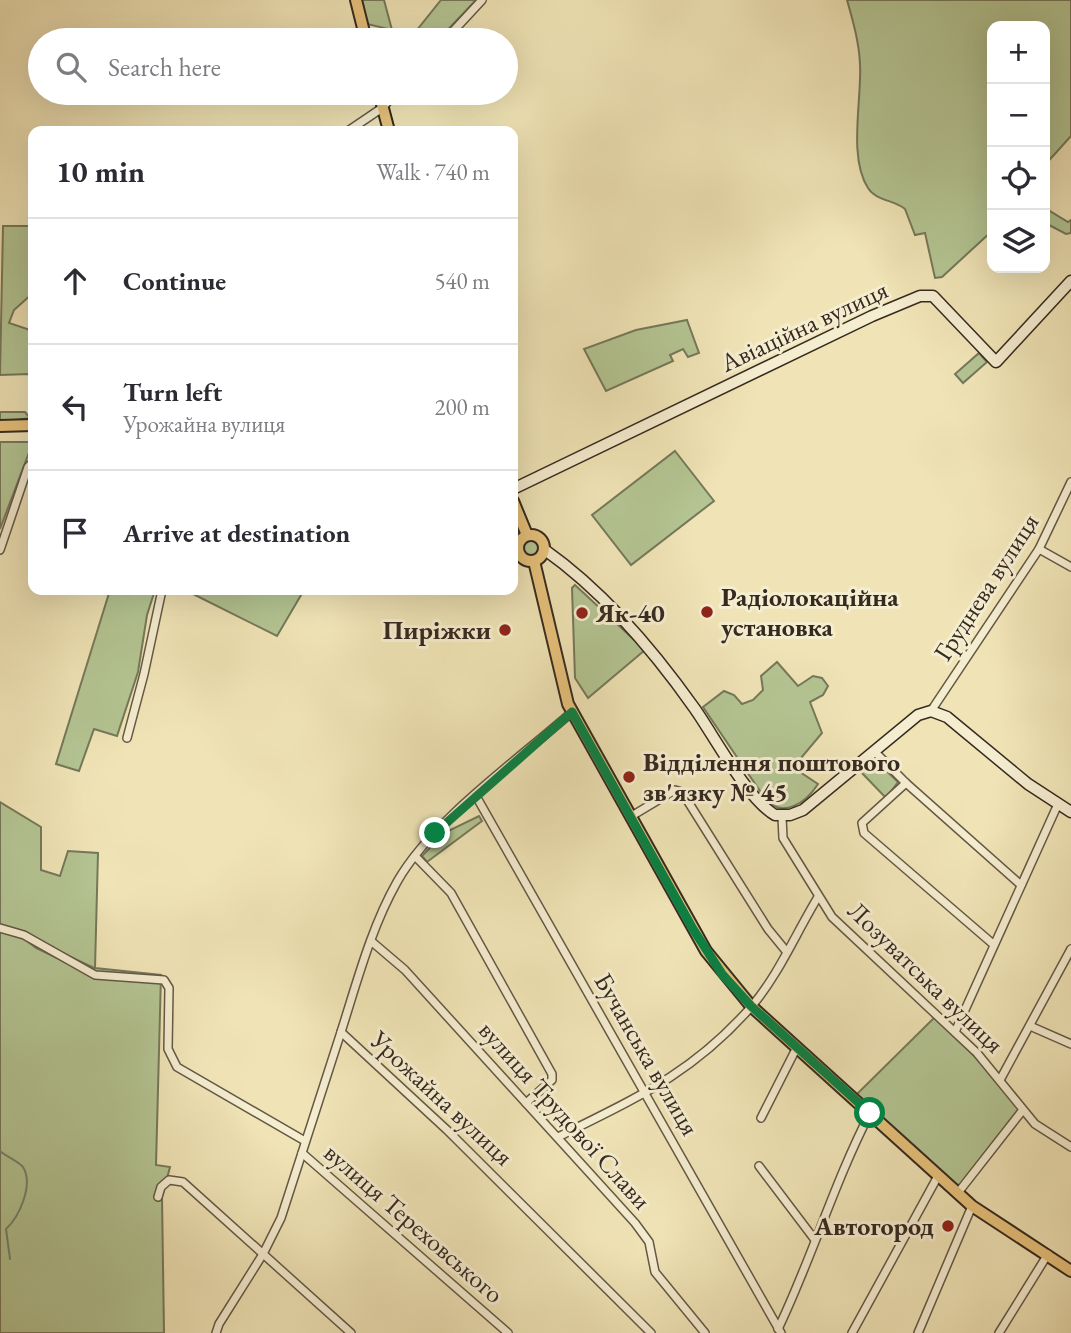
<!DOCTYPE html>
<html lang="en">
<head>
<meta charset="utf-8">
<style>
  body { margin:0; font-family:"EB Garamond",serif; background:#f2f2f3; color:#2b2b33 }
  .controls { position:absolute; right:21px; top:21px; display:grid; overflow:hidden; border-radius:14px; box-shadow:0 7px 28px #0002 }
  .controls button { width:63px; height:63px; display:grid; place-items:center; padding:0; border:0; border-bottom:2px solid #e1e1e2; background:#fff; color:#2b2b33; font:35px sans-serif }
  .stop { position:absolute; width:21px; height:21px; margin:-16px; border:5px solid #0b8043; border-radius:50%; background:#fff }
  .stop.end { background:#0b8043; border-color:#fff; box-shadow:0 2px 7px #0008 }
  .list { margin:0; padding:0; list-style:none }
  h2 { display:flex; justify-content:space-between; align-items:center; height:91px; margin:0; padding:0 28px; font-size:30px }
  h2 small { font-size:23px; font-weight:400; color:#7c7c81 }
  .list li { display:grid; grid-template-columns:46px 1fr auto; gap:21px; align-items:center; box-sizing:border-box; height:126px; padding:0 28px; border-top:2px solid #e1e1e2 }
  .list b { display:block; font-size:26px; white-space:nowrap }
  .list p { margin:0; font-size:23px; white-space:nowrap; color:#7c7c81 }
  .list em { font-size:23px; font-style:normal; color:#7c7c81 }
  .icon { flex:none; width:38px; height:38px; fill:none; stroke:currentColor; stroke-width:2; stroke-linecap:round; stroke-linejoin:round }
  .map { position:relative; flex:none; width:1071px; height:1333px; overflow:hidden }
  .search { position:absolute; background:#fff; box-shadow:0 7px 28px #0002; left:28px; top:28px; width:490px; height:77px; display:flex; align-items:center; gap:18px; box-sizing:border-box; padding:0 24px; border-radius:38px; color:#7c7c81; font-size:26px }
  .panel { position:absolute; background:#fff; box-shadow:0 7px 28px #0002; left:28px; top:126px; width:490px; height:469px; border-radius:14px }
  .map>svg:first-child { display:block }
  .green { fill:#b4c593; stroke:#75785a; stroke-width:2 }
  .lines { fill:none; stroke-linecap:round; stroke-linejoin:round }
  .stream { stroke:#728374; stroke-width:2 }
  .street-casing { stroke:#645846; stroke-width:10 }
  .secondary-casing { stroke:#362a20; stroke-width:13 }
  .primary-casing { stroke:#362a20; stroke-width:14 }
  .street { stroke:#f5edd0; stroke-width:7 }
  .secondary { stroke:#f5edd0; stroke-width:10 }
  .primary { stroke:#e8c27b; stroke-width:10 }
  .route { stroke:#0b8043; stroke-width:9 }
  .poi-dot { fill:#8f2418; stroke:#f5edd0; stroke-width:2.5 }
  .labels { text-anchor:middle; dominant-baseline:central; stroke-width:6; stroke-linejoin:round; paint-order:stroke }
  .street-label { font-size:26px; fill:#362a20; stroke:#f5edd0 }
  .poi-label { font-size:26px; font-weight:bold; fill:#362a20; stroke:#f5edd0; text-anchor:start }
</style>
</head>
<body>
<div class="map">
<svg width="1071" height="1333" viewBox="0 0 1071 1333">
  <rect width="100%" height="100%" fill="#f0e4b6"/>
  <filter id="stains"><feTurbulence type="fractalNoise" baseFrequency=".00286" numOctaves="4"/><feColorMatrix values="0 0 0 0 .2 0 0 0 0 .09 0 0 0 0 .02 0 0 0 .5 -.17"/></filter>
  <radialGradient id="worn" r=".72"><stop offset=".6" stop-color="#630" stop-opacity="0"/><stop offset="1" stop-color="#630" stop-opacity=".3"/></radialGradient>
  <!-- green -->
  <g class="green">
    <polygon points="361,0 384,0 392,30 367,24"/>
    <polygon points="441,0 476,0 438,40 409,40"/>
    <path d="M 847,0 L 1071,0 L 1071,136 L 1045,165 L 1045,26 L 992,26 L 992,231 L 942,277 L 935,278 L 925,233 L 915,235 L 905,209 C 895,200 876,201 868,188 C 848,157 862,100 860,64 C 859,42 853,21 847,0 Z"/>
    <polygon points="1045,208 1068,222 1071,220 1071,233 1066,234 1045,223"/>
    <polygon points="3,226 33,226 33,293 14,310 9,323 33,331 33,381 29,374 0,375"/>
    <polygon points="687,320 699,353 688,357 683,349 670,355 673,361 606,391 584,349 636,330"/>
    <polygon points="979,353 987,362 963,383 955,374"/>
    <polygon points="0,412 25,412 30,418 0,422"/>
    <polygon points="0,442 33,442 0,529"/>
    <polygon points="675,451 714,501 631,565 592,515"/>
    <circle cx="531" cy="548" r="8"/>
    <polygon points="575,585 645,650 588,698 575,678 572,588"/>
    <polygon points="110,590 155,590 147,615 138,672 117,736 94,729 79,771 56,764"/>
    <polygon points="185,590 304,590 277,636"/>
    <path d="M 777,662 L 798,686 L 813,676 L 822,678 L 828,686 L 823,695 L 810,702 L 822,733 L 796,764 L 800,772 L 818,784 C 806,803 783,818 766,800 L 703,707 L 724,691 L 734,695 L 742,704 L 753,700 L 763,690 L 761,676 Z"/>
    <polygon points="874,759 898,782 886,798 860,771"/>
    <polygon points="0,802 41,827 41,870 60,876 68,851 98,853 95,968 161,975 156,1165 170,1167 162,1197 164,1333 0,1333 0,930 23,938 36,948 94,976 94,968 37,941 26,932 0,925"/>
    <polygon points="479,816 482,821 427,862 422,856 444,833"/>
    <polygon points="938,1014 1022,1111 957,1194 853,1098"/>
  </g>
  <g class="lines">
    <!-- stream -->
    <path class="stream" d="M 0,1151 C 7,1157 18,1161 23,1167 C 34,1185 19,1217 6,1229 L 10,1259"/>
    <!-- street casing -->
    <g class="street-casing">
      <g id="street">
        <polyline points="445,40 482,0"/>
        <polyline points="348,131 382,108 396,93"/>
        <polyline points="1039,549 1071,567"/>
        <polyline points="0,550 28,467 33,462"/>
        <polyline points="931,711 1039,549 1071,482"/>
        <path d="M 572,712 C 518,760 432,820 397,882 C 371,928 357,982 341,1032 L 447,1130 L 651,1333"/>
        <polyline points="127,738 144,674 162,590"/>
        <polyline points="874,751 906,783"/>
        <polyline points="476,796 781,1333"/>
        <polyline points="630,817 675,790 682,792 768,929 786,951"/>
        <polyline points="782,817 783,838 832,917 977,1053 1035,1124 1071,1147"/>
        <polyline points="415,856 451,893 552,1074 552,1080 526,1103"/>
        <polyline points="0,928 24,935 95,975 164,980 169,988 168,1049 177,1067 305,1141"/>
        <polyline points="371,941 405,970 635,1223 649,1242 655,1272 705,1333"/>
        <polyline points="993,944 864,833 862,823 906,783 1021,885"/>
        <polyline points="1030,1026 1071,1044"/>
        <polyline points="955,1032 1058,804"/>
        <polyline points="1000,1080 1071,949"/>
        <polyline points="761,1118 797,1047"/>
        <path d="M 558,1137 C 636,1098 692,1074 751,1007 C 778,976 796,933 818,897"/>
        <polyline points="302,1153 508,1333"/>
        <polyline points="759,1166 815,1240"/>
        <polyline points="957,1194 1022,1111"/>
        <polyline points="158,1197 161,1187 169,1180 183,1182 351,1333"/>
        <path d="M 778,1329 C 812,1258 834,1183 870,1113"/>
        <polyline points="216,1333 219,1324 263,1254 281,1218 341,1032"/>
        <polyline points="852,1333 938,1176"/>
        <polyline points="918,1333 972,1206"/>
        <polyline points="999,1333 1048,1254"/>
      </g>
    </g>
    <!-- secondary casing -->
    <g class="secondary-casing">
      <g id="secondary">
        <polyline points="513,489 872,316 920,296 933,296 996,362 1071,281"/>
        <path d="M 545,550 C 603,591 654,651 695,709 C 714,736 748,800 775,815 L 790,815 L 803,810 L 918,715 L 931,711 L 947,717 L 1028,784 L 1071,812"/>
      </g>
    </g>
    <!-- primary casing -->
    <g class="primary-casing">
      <g id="primary">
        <polyline points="356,0 366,40"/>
        <polyline points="379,93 389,131"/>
        <polyline points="0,426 33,425"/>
        <polyline points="513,501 527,535"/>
        <circle cx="531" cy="548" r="13"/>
        <polyline points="534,561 568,704 706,951 751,1006 972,1206 1071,1271"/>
      </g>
    </g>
    <!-- street -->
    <use href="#street" class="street"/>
    <!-- secondary -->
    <use href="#secondary" class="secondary"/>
    <!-- primary -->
    <use href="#primary" class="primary"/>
  </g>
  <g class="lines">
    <!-- route -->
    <polyline class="route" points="435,833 572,712 693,929 722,974 751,1006 870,1113"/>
  </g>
  <!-- markers -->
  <g class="poi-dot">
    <circle cx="707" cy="612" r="7"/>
    <circle cx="582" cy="613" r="7"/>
    <circle cx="505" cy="630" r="7"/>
    <circle cx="629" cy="777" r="7"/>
    <circle cx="948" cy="1226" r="7"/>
  </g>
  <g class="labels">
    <!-- street labels -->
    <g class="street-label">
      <text transform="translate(804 326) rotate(-25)">Авіаційна вулиця</text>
      <text transform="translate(986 587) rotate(-57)">Груднева вулиця</text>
      <text transform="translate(926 977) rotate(44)">Лозуватська вулиця</text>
      <text transform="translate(647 1054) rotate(60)">Бучанська вулиця</text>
      <text transform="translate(442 1098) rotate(43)">Урожайна вулиця</text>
      <text transform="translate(565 1115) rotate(48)">вулиця Трудової Слави</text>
      <text transform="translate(414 1223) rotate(41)">вулиця Тереховського</text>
    </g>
    <!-- poi labels -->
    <g class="poi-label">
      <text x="721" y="597">Радіолокаційна<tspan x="721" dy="30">установка</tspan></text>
      <text x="596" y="613">Як-40</text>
      <text x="491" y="630" text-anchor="end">Пиріжки</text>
      <text x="643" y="762">Відділення поштового<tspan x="643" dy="30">зв'язку № 45</tspan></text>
      <text x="934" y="1226" text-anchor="end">Автогород</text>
    </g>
  </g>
  <rect width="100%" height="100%" filter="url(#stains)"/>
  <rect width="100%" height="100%" fill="url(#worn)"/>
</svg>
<div class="controls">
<button>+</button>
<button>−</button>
<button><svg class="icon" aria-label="locate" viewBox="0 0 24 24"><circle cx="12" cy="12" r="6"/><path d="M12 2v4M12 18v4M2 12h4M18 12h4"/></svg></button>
<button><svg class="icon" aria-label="layers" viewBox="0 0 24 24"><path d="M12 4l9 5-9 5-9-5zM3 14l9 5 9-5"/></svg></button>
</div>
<div class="stop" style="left:870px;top:1113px"></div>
<div class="stop end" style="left:435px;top:833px"></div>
<div class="search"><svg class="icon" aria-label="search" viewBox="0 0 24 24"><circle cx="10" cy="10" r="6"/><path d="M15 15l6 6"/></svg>Search here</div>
<section class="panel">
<h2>10 min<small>Walk · 740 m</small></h2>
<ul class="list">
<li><svg class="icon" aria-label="ahead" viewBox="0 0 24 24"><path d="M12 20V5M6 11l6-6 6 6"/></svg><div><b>Continue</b></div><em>540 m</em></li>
<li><svg class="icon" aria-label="left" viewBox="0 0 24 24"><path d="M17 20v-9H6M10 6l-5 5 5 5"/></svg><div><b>Turn left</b><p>Урожайна вулиця</p></div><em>200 m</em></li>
<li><svg class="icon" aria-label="arrive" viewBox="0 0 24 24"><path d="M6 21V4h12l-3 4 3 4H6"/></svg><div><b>Arrive at destination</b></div></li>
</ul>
</section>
</div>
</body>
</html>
